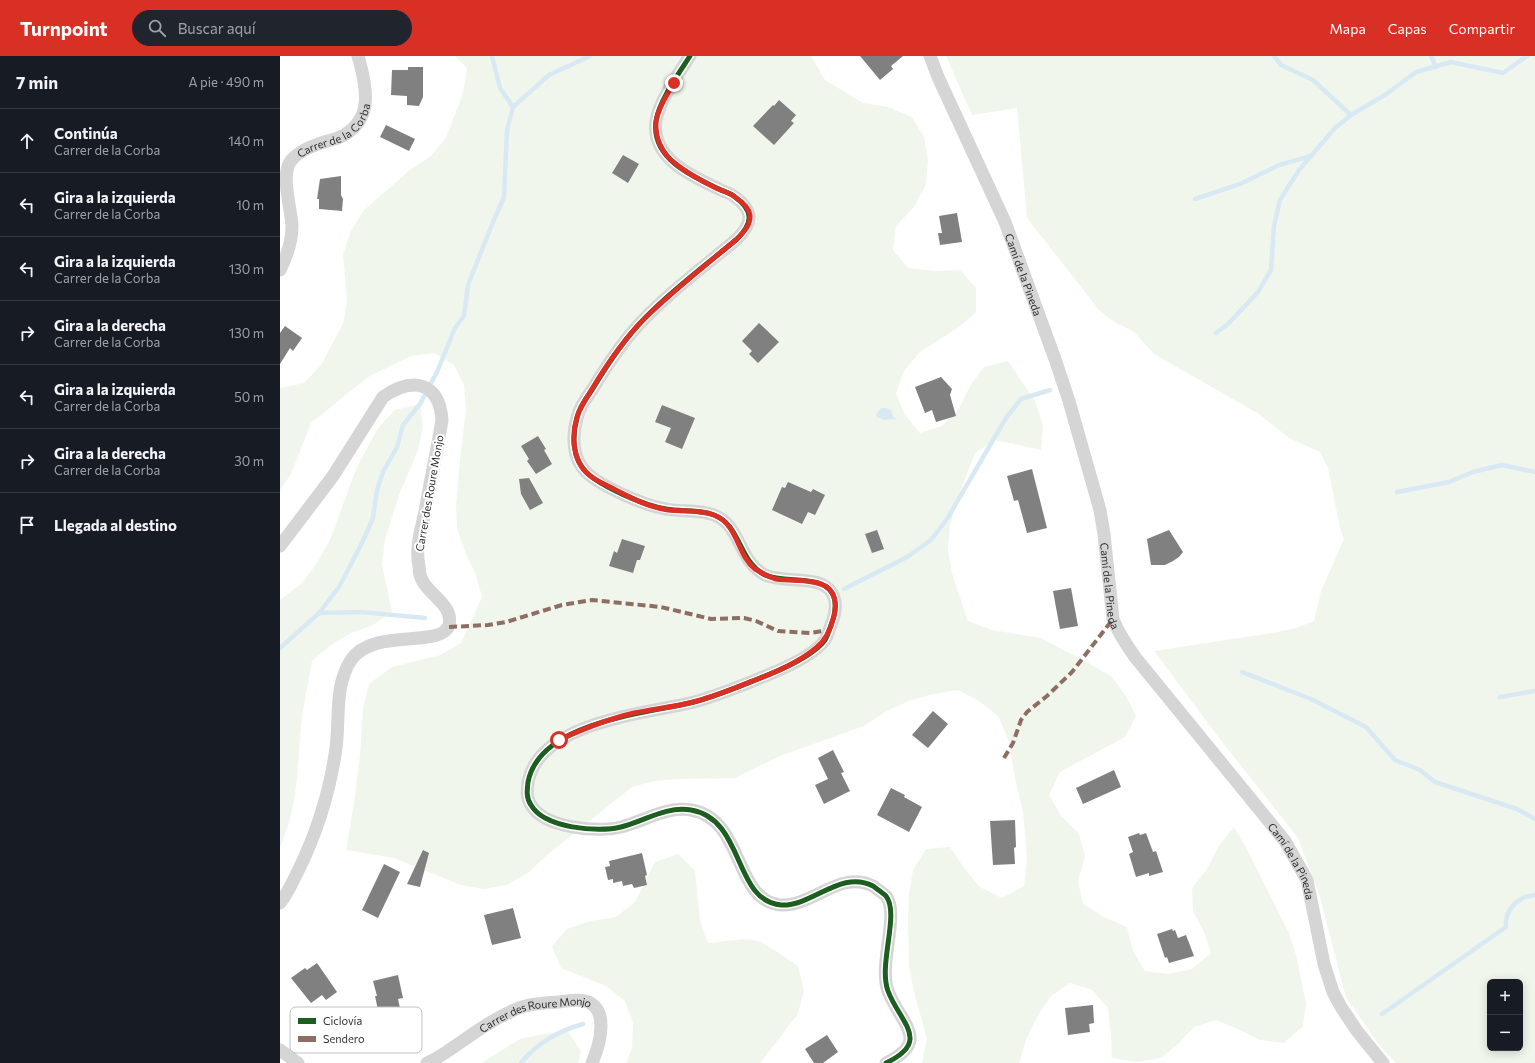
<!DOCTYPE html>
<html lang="es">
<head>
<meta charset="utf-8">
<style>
  body { margin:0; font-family:Commissioner,sans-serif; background:#20242c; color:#f1f3f6 }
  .controls { position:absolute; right:12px; bottom:12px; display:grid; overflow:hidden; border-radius:6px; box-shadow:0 2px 10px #0003 }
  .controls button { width:36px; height:36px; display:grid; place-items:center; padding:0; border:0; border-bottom:1px solid #363941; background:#171b24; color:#f1f3f6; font:20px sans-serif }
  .stop { position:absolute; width:12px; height:12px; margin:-9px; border:3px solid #d93025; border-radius:50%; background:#fff }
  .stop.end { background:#d93025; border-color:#fff; box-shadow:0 1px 4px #0008 }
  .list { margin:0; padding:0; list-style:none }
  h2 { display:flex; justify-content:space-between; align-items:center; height:52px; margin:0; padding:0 16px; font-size:17px }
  h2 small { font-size:13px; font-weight:400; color:#9ea1a6 }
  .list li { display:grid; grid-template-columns:26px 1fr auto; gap:12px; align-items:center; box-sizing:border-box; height:64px; padding:0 16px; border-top:1px solid #363941 }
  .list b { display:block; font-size:15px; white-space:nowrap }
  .list p { margin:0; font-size:13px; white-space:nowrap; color:#9ea1a6 }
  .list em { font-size:13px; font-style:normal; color:#9ea1a6 }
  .icon { flex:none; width:22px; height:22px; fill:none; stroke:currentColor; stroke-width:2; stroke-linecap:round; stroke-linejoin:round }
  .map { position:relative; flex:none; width:1255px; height:1007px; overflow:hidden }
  header { display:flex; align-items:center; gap:24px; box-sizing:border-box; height:56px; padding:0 20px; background:#d93025; color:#fff }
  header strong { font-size:19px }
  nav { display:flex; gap:22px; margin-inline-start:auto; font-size:14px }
  .search { width:280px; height:36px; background:#20242c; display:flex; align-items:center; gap:10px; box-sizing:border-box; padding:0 14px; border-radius:22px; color:#9ea1a6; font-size:15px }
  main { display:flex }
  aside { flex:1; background:#171b24 }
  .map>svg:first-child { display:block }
  .green { fill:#f1f6ed; fill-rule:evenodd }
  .water { fill:#d9e9f4 }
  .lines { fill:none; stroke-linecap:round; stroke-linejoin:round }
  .stream { stroke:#d9e9f4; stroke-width:4.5 }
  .building { fill:#808080 }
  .street { stroke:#d5d5d5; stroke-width:13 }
  .quiet { stroke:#8d6e63; stroke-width:4; stroke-dasharray:8 4; stroke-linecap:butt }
  .cycleway-casing { stroke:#fff; stroke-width:8 }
  .cycleway { stroke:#1b5e20; stroke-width:5 }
  .route { stroke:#d93025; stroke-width:5 }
  .labels { text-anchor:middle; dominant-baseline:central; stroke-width:4; stroke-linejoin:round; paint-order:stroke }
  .street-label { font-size:11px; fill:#313131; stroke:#fff }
  .key { fill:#fff; stroke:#c1c1c1; stroke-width:1 }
  .key-label { font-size:11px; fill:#313131 }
</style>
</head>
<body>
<header>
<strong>Turnpoint</strong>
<div class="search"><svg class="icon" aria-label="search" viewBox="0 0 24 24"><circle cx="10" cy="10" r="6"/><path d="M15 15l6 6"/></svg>Buscar aquí</div>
<nav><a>Mapa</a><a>Capas</a><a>Compartir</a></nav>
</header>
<main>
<aside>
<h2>7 min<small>A pie · 490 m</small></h2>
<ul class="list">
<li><svg class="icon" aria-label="ahead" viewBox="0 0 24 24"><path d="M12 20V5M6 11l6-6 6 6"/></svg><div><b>Continúa</b><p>Carrer de la Corba</p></div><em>140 m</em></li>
<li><svg class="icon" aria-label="left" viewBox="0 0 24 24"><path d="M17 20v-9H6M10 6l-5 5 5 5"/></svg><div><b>Gira a la izquierda</b><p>Carrer de la Corba</p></div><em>10 m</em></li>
<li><svg class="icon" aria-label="left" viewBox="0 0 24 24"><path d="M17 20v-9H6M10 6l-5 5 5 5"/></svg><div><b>Gira a la izquierda</b><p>Carrer de la Corba</p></div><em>130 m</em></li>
<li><svg class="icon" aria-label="right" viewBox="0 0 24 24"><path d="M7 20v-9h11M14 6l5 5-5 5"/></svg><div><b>Gira a la derecha</b><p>Carrer de la Corba</p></div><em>130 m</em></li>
<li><svg class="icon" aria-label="left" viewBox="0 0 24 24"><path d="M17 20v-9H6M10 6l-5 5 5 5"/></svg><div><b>Gira a la izquierda</b><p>Carrer de la Corba</p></div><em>50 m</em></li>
<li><svg class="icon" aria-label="right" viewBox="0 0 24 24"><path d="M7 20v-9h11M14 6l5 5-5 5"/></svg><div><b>Gira a la derecha</b><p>Carrer de la Corba</p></div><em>30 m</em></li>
<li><svg class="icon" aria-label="arrive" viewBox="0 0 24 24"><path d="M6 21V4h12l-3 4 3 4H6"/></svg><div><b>Llegada al destino</b></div></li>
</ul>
</aside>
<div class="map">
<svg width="1255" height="1007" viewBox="0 0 1255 1007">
  <rect width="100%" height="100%" fill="#fff"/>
  <!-- green -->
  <g class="green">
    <polygon points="175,0 531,0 545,24 583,47 608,51 632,61 644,81 648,105 646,128 634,151 616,170 613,194 628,212 655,215 680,214 696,232 696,256 679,271 640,296 624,315 616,337 625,359 640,377 662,370 679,353 690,330 704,311 728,305 755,345 763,369 761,394 715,384 695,397 676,447 670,470 668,494 672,517 688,565 712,574 761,582 810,608 831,620 846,640 856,660 845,681 780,716 769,739 781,760 799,778 805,801 798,825 803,848 824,861 847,871 853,895 865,915 888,918 912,913 931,897 924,876 913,856 912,832 927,813 938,791 954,771 966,791 1009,877 1016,899 1026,947 1023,970 1004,987 980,984 960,974 936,964 914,971 898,988 881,1002 857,1006 832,1002 831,978 828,952 812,934 790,927 771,940 757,961 747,981 739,1007 642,1007 647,983 634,936 629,910 628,860 629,838 633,814 646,793 670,791 684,812 700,831 722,842 744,830 747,803 745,778 743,755 737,732 728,683 718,660 699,645 678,634 654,638 631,644 605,656 584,670 500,700 455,722 396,723 374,725 352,731 267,799 248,817 227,829 203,833 181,829 114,802 66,794 74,747 80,699 83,652 89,628 112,611 160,599 181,587 202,541 196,519 186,498 177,473 176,450 180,402 186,354 184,329 174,309 154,297 131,300 88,321 31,367 11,418 0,434 0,332 24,327 41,309 63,268 67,245 63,198 71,175 84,154 131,113 151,100 166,82 183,37 187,12"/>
    <path d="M 666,0 L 1255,0 L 1255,1007 L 1116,1007 L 1100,990 L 1066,941 L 1039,838 L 1018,782 L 936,678 L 874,595 L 992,577 L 1016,572 L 1034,565 L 1041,535 L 1064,483 L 1060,472 L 1048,412 L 1040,396 L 1009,382 L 979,358 L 874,298 L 854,276 L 833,265 L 819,254 L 747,162 L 737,52 L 692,59 ZM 1210,926 L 1240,926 L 1240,992 L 1210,992 Z"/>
    <path d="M 140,348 L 143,371 L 138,394 L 119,439 L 105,484 L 102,508 L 112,556 L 93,569 L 71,577 L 51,589 L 32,605 C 28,630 22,655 20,680 C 17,720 17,753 0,791 L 0,544 L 22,527 L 37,507 L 50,484 L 76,413 L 98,372 L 115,354 Z"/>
    <path d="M 398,798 L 415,815 L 420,864 L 428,887 C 440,886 467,881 478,885 C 492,891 505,902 518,910 L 524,934 L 518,958 L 480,1007 L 346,1007 L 352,992 L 353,967 L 345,945 L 326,930 L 281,912 L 272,890 L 287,873 L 310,865 L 336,861 L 355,846 L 375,806 Z"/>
    <polygon points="288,975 301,995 298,1007 201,1007 240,983 264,978"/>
  </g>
  <!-- water -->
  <polygon class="water" points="601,352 606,352 611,354 613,361 617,363 604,364 597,361 596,358"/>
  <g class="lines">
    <!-- stream -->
    <g class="stream">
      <polyline points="212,0 220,32 233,51"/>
      <polyline points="994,0 1001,9 1033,24 1071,59"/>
      <polyline points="1151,0 1156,11"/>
      <polyline points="915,143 960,128 999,109 1031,100"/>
      <polyline points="936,277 948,268 978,236 991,214 994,170 1000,144 1019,114 1055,72 1071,59 1105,39 1136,16 1171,6 1223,17 1247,0"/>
      <polyline points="1117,436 1169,426 1193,416 1222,409 1255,416"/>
      <polyline points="564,533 627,501 651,484 667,463 726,362 741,343 770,334"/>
      <polyline points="39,557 81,556 145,562"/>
      <polyline points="0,592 39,557 59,531 81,489 93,462 97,434 103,416 117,391 123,369 140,348 157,316 175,272 184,260 188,229 211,171 224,141 227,74 233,51 269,19 310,0"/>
      <polyline points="962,616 1031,643 1086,671 1115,704 1140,714 1155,726 1237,753 1255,763"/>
      <polyline points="1220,641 1255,635"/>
      <path d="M 1102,958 L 1226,871 C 1225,858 1232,848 1243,842 C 1246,840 1251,840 1255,839"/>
      <path d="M 241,1007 C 257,987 278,975 303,968"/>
    </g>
  </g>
  <!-- building -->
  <g class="building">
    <polygon points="580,0 623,0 611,10 613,13 600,24"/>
    <polygon points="128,11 143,11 143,41 139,50 127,49 127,40 111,39 112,14 128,14"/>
    <polygon points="499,44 516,59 511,65 514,67 494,89 473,70 493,49 494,50"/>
    <polygon points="106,69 135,83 129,95 100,81"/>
    <polygon points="343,99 359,108 348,127 332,117"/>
    <polygon points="61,120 61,139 63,143 62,155 39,153 39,143 37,143 40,123"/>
    <polygon points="677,157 682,186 660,189 658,177 662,177 659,160"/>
    <polygon points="479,267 499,286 478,307 469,298 472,295 462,285"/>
    <polygon points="5,270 22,282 13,295 10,292 0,308 0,277"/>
    <polygon points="661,321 672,333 670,339 676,360 656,366 652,354 645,357 635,331"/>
    <polygon points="382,349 415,362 402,393 385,386 391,372 375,366"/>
    <polygon points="258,380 266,393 264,394 272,408 256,418 247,405 249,403 241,390"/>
    <polygon points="752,413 767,472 747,477 738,444 734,445 727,420"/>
    <polygon points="249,422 263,447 250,454 241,438 239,423"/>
    <polygon points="508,426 531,436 533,433 545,439 535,459 528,456 522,468 492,454 502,431 505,432"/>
    <polygon points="597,474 604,493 592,497 585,478"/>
    <polygon points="889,474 903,496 899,501 893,505 885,509 871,509 867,483"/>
    <polygon points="342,483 365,490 360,504 357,504 353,517 329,510 334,495 337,497"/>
    <polygon points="791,532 798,570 780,573 773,535"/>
    <polygon points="653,655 668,668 648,692 632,679"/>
    <polygon points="553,694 564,716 561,717 570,735 544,748 535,729 548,723 538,702"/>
    <polygon points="834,714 841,731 803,748 796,732"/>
    <polygon points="611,732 625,739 624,741 642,751 629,776 597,759"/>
    <polygon points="735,764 736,791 734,792 735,808 713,809 710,765"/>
    <polygon points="859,777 860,779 866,777 873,796 876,795 883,816 869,820 869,817 856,821 849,798 853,796 848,781"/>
    <polygon points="143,794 149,797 140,831 127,828"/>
    <polygon points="362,797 367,819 365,820 367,829 354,832 352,828 343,830 342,825 333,827 333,823 328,824 325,811 330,810 329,805"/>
    <polygon points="104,808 120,816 98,862 82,854"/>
    <polygon points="233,852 241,882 212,889 204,859"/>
    <polygon points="892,873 893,875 895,874 898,882 906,879 914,900 889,907 887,901 885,902 877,878"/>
    <polygon points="37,907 57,936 46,944 42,939 31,947 11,922 25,912 27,914"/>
    <polygon points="118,919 123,942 118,943 122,961 103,966 101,958 99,959 95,940 97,940 93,925"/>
    <polygon points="813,949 814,967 809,968 810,976 788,979 785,952"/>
    <polygon points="547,979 558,996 543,1007 534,1007 525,993"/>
  </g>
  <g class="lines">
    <!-- street -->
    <g class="street">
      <path d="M 410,0 C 399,17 379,45 376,65 C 371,102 411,120 439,133 C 444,136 451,137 455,141 C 474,155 473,167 457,183 C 426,209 393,233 365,262 C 344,283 327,309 312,334 C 306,342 299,352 297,362 C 292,380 292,402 306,416 C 320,430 365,450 386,453 C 401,456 419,453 434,459 C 461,469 458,505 485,519 C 505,528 541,518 552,537 C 558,547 555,559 551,569 C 550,572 547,581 545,584 C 534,599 507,611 490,618 C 466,628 440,639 414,646 C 366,658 260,665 248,726 C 247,734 246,742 251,749 C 264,772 318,777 341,771 C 365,765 385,750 411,754 C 465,763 453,845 501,849 C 532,851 561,813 593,830 C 597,833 603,837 606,840 C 620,858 598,908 608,935 C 620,967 652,985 606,1007"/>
      <path id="s1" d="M 650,0 L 658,21 L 725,166 L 775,303 L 789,345 L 820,454 L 824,478 L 833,563 C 838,577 846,588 855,601 L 1005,785 L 1027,824 L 1044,908 L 1053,936 L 1061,951 L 1077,975 L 1103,1007"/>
      <path id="s2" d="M 0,214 C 7,200 12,185 12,170 C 11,152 1,121 10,106 C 16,97 27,92 38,88 C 44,86 51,84 58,82 C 95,66 87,31 78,0"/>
      <path d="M 0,490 L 53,420 L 103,341 C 132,321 159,325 162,364 C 157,395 150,425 145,456 C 141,474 135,492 139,510 C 139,514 140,520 142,524 C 149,539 174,550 169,569 C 162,593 93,571 71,604 C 54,630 60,663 56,692 C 50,735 38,774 19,813 C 13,825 8,837 0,847"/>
      <polyline points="0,994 18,1007"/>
      <path id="s3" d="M 147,1007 C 159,1002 168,995 178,988 C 197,975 218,960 239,952 C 251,947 265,947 278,946 C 287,945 297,943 305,945 C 331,951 319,991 312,1007"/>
    </g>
    <!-- quiet -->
    <g class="quiet">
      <polyline points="169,571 208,569 226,566 282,549 312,544 381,551 431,563 464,562 476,565 498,575 530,577 549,574"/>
      <polyline points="724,702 733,687 741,664 747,656 767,640 792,616 833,563"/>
    </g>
    <!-- cycleway casing -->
    <g class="cycleway-casing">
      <path id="cycleway" d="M 410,0 C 399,17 379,45 376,65 C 371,102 411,120 439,133 C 444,136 451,137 455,141 C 474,155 473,167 457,183 C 426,209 393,233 365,262 C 344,283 327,309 312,334 C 306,342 299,352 297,362 C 292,380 292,402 306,416 C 320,430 365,450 386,453 C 401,456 419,453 434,459 C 461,469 458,505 485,519 C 505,528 541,518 552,537 C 558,547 555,559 551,569 C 550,572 547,581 545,584 C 534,599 507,611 490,618 C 466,628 440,639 414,646 C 366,658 260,665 248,726 C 247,734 246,742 251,749 C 264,772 318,777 341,771 C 365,765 385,750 411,754 C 465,763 453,845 501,849 C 532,851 561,813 593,830 C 597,833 603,837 606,840 C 620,858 598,908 608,935 C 620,967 652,985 606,1007"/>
    </g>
    <!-- cycleway -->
    <use href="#cycleway" class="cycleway"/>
  </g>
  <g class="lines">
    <!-- route -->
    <path class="route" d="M 279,684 C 303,673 328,663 354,657 C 373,653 394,651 413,646 C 434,641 455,632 475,624 C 497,616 518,607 536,592 C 546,584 551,573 554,560 C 563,518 523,527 496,523 C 489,521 482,517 475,513 C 457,499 458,468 434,459 C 419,453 403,456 388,454 C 367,451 350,441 332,432 C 324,428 314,424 308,418 C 293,405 291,380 297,361 C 300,351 307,342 312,333 C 327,308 345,282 365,262 C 394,234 426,209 457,183 C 463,177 471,169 470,159 C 469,152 461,145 455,141 C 450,137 444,135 438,133 C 424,126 408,118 396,108 C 382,98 375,82 376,66 C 378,52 387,39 394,27"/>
  </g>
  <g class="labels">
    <!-- street labels -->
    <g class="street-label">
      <text stroke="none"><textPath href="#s2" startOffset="167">Carrer de la Corba</textPath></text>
      <text stroke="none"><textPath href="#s1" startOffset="238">Camí de la Pineda</textPath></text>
      <text transform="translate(149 437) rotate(-80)">Carrer des Roure Monjo</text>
      <text stroke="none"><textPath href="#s1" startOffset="562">Camí de la Pineda</textPath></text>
      <text stroke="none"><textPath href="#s1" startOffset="898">Camí de la Pineda</textPath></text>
      <text stroke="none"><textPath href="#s3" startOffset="122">Carrer des Roure Monjo</textPath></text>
    </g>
  </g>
  <!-- legend -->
  <rect x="10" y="951" width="132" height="46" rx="6" class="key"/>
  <rect x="18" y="962" width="18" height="6" fill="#1b5e20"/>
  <rect x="18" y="980" width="18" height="6" fill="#8d6e63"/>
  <g class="key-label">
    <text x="43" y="969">Ciclovía</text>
    <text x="43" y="987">Sendero</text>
  </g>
</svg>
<div class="controls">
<button>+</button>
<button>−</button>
</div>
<div class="stop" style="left:279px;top:684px"></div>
<div class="stop end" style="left:394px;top:27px"></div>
</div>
</main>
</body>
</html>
